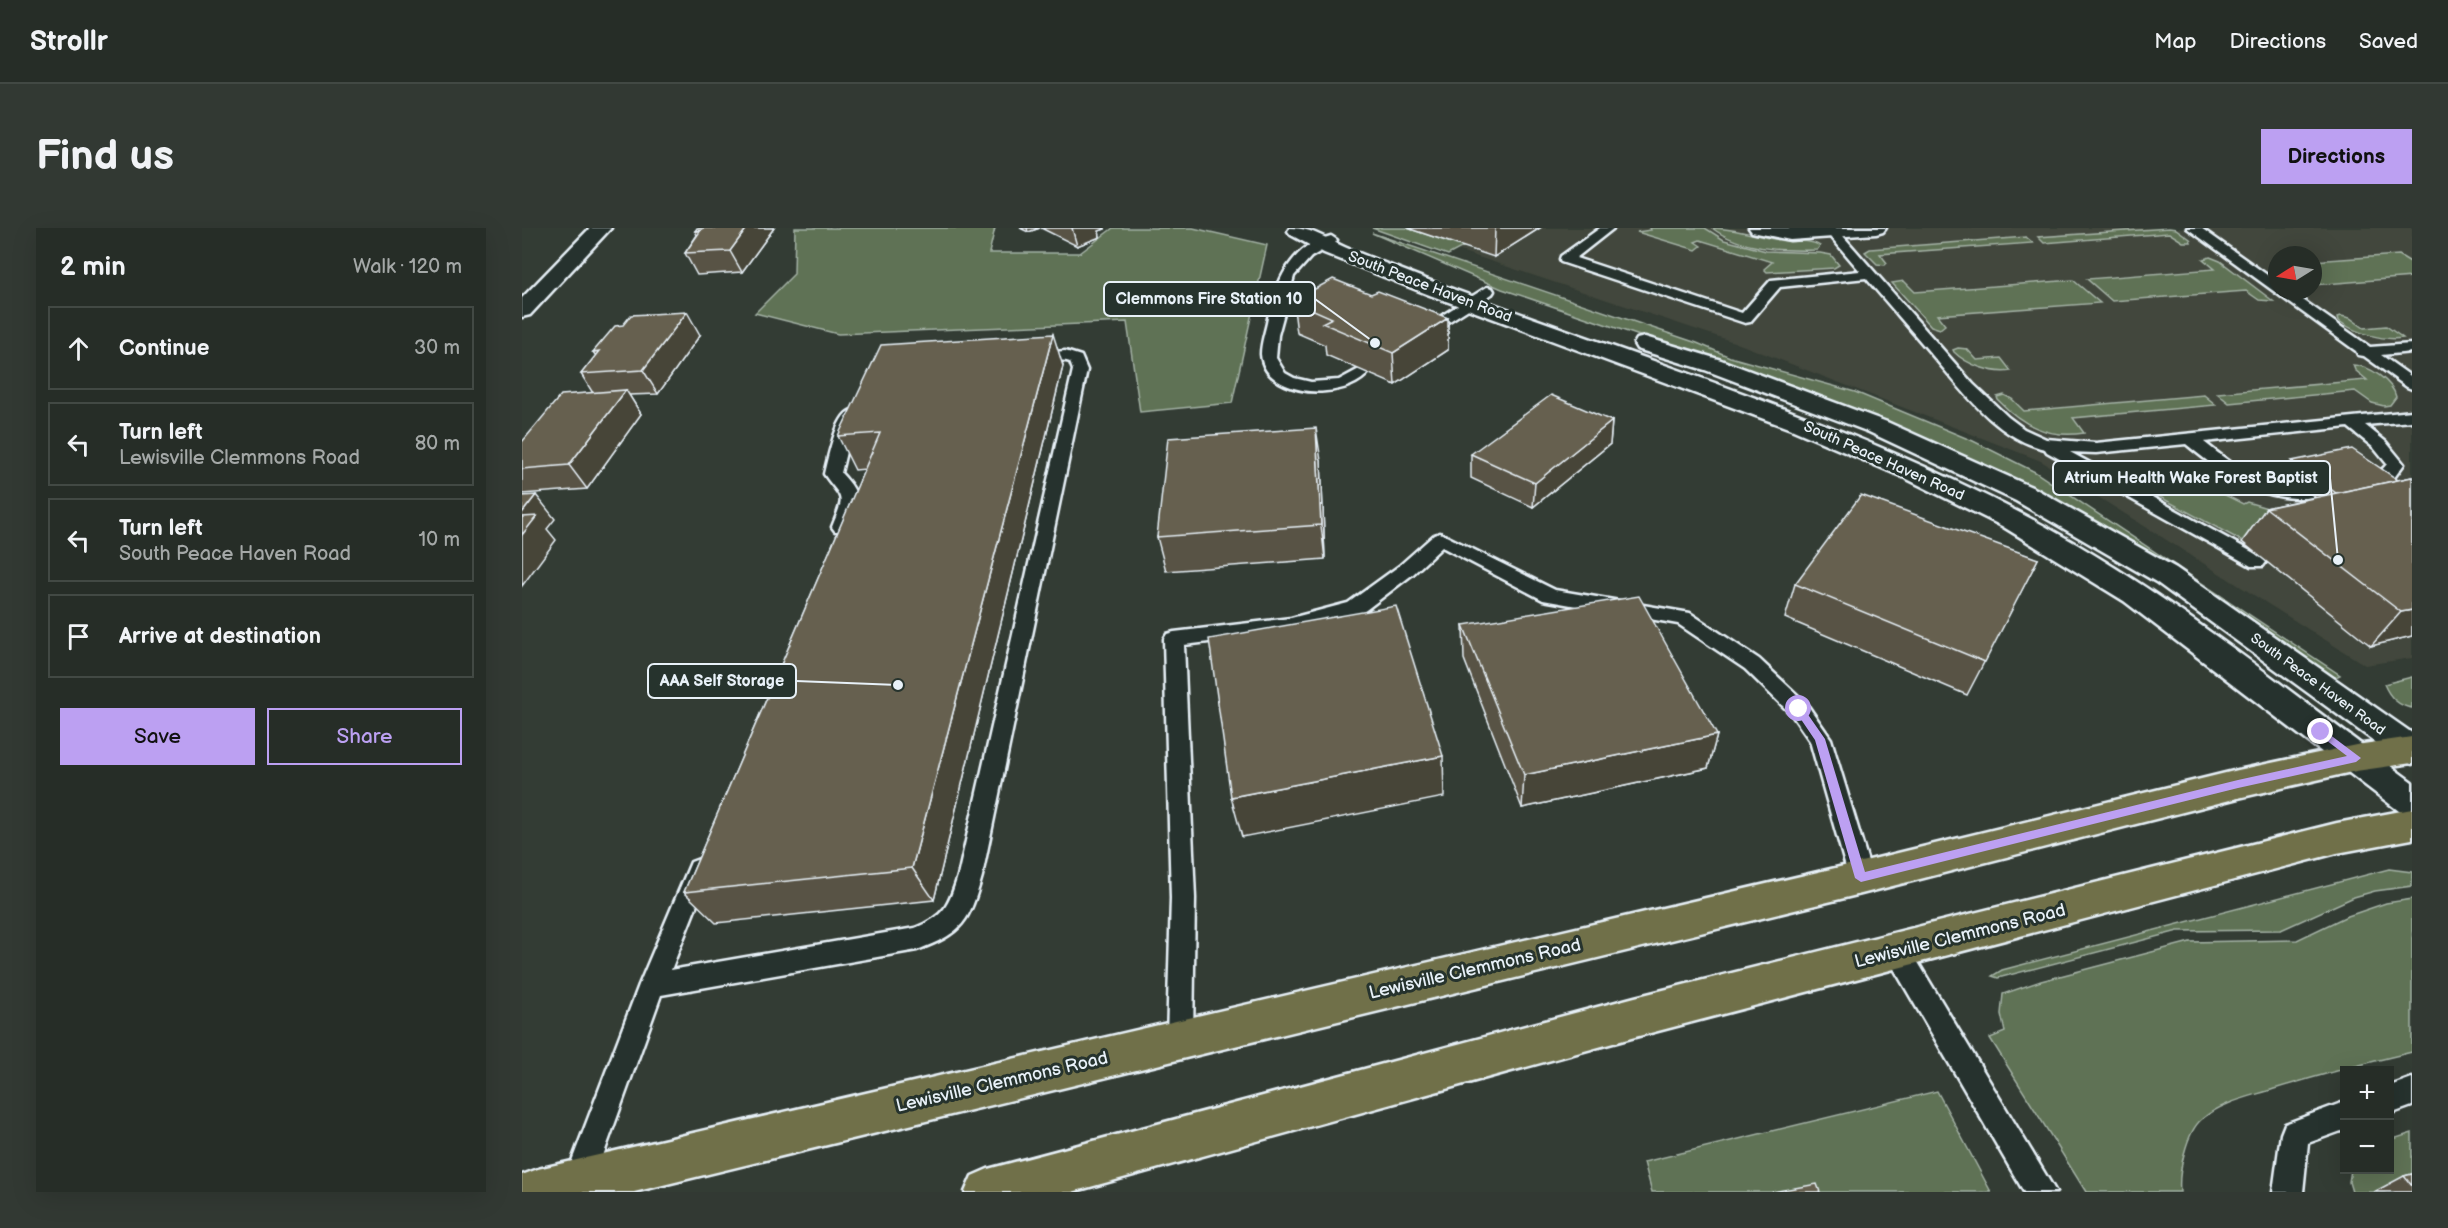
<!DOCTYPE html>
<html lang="en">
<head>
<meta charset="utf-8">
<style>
  body { margin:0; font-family:"Balsamiq Sans",sans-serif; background:#323933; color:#f1f3f6 }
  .controls { position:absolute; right:18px; bottom:18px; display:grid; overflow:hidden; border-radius:0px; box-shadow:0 6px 24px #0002 }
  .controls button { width:54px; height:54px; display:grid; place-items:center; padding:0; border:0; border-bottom:2px solid #424944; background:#262d27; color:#f1f3f6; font:30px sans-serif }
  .compass { position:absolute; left:1746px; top:18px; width:54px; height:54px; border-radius:50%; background:#262d27; box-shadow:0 6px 24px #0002; rotate:259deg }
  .stop { position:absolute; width:18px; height:18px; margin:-14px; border:4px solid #bca0f2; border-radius:50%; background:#fff }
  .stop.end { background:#bca0f2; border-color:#fff; box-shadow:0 2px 6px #0008 }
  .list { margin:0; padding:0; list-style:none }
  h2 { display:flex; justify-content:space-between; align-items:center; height:78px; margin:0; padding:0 24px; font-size:26px }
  h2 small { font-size:20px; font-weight:400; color:#a4a8a7 }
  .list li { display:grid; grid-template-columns:39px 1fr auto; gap:18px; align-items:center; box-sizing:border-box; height:84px; margin:0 12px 12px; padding:0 12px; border:2px solid #424944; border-radius:0px }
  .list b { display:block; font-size:22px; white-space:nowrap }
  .list p { margin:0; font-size:20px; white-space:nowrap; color:#a4a8a7 }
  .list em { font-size:20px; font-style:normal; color:#a4a8a7 }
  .actions { display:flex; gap:12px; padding:18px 24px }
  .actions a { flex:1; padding:14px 0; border:2px solid #bca0f2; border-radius:0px; text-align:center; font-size:21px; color:#bca0f2 }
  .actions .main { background:#bca0f2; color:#111 }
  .icon { flex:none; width:33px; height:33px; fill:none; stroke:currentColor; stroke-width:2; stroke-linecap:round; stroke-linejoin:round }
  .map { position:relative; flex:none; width:1890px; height:964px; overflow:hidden; border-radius:0px }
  header { display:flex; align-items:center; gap:36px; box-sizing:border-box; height:84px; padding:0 30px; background:#262d27; border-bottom:2px solid #424944 }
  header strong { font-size:28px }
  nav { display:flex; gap:33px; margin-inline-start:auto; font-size:21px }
  .intro { display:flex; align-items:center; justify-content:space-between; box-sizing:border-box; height:144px; padding:0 36px }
  h1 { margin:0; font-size:42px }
  .button { padding:15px 27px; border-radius:0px; background:#bca0f2; color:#111; font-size:21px; font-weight:700 }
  main { display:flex; gap:36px; padding:0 36px }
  aside { flex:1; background:#262d27; border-radius:0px; box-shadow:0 6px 24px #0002 }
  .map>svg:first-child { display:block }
  .built { fill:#42473c; fill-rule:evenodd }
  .green { fill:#5f7254; stroke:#a4b2a6; stroke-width:1.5 }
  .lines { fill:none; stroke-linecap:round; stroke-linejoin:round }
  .lane-casing { stroke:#e8f1f8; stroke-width:5 }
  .street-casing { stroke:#e8f1f8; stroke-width:5 }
  .secondary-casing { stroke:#e8f1f8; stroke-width:5 }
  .primary-casing { stroke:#e8f1f8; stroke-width:5 }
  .lane { fill:#26332d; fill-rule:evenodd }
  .street { fill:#26332d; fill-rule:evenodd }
  .secondary { fill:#26332d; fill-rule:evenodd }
  .primary { fill:#70704a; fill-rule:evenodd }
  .wall { fill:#585344; stroke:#e8f1f8; stroke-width:1.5 }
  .shaded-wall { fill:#474437; stroke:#e8f1f8; stroke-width:1.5 }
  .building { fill:#66614f; stroke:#e8f1f8; stroke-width:1.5 }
  .route { fill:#bca0f2 }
  .labels { text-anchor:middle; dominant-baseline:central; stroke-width:6; stroke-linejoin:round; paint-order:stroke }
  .far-street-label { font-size:14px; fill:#e8f1f8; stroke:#26332d }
  .street-label { font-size:15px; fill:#e8f1f8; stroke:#26332d }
  .near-street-label { font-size:18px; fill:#e8f1f8; stroke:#26332d }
  .leader { fill:none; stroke:#e8f1f8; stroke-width:2 }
  .callout-dot { fill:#e8f1f8; stroke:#26332d; stroke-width:2 }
  .callout { fill:#26332d; stroke:#e8f1f8; stroke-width:2 }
  .callout-label { font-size:16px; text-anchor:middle; font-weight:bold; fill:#e8f1f8 }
</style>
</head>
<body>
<header>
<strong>Strollr</strong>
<nav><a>Map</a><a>Directions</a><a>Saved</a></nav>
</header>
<div class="intro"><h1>Find us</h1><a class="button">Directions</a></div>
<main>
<aside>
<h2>2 min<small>Walk · 120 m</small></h2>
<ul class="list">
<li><svg class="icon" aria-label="ahead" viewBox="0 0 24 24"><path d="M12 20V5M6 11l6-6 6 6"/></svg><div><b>Continue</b></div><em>30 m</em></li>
<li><svg class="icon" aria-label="left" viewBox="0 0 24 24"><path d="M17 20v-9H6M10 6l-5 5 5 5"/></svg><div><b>Turn left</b><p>Lewisville Clemmons Road</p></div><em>80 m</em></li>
<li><svg class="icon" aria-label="left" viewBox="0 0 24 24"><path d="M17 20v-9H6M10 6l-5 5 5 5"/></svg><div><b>Turn left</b><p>South Peace Haven Road</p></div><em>10 m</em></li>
<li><svg class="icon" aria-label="arrive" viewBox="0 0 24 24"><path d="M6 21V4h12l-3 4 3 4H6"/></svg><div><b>Arrive at destination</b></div></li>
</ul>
<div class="actions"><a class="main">Save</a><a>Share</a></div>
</aside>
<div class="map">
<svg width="1890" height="964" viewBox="0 0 1890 964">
  <rect width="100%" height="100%" fill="#333c34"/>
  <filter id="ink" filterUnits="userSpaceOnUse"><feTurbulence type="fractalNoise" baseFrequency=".0167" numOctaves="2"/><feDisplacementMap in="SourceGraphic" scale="12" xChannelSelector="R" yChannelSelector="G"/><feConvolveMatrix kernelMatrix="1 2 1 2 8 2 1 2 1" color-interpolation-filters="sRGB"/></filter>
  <g filter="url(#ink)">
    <!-- built -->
    <path class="built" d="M 869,0 L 1890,0 L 1890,430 L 1843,437 L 1519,233 L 1212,114 ZM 1755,27 L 1791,27 L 1791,63 L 1755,63 Z"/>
    <!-- green -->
    <g class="green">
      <polygon points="273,0 473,0 467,25 558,25 591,0 671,0 745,17 710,175 618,184 605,94 316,106 233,85 272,46"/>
      <polygon points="850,0 885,0 941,19 926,27"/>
      <polygon points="1128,0 1183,0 1202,12 1244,23 1298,25 1309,27 1317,37 1312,40 1245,44 1242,41 1250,34 1178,12 1173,14 1179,18 1174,22 1115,4 1129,2"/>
      <path d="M 1190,0 C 1216,0 1240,11 1266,13 C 1277,13 1289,12 1298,18 L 1295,22 C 1260,23 1219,22 1190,0 Z"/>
      <polygon points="1647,0 1654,1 1668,11 1669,14 1661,14 1647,5 1522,15 1516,9"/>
      <polygon points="850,5 1175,115 1208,129 1333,164 1451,213 1513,244 1818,447 1806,453 1530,275 1147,118 980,61"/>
      <polygon points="1504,9 1511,15 1358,26 1365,35 1363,37 1355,36 1343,24 1348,21"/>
      <polygon points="1877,27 1890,35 1890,49 1791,57 1791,33"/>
      <polygon points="1688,29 1698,33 1751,73 1737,72 1724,63 1590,73 1565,51 1693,41 1681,31"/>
      <polygon points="1551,52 1578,75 1415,87 1423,97 1418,101 1409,98 1370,55 1382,53 1393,64"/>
      <path d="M 1819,88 L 1828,90 L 1842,100 L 1864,98 L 1881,110 C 1861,113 1833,105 1817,93 L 1816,89 Z"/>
      <path d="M 1436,120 L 1445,121 L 1455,132 L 1479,130 L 1489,143 C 1471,146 1445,137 1432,124 L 1431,122 Z"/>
      <path d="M 1831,137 C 1847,137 1871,154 1874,169 L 1868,177 L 1862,178 L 1850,175 L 1833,163 L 1707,175 L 1695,165 L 1845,152 L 1833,142 Z"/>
      <path d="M 1482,167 L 1490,171 L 1502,183 L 1682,167 L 1694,177 L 1551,190 L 1562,205 C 1527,211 1500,197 1476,172 L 1475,169 Z"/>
      <polygon points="1675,247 1683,247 1703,262 1701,266 1721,276 1725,274 1745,280 1720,313 1610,254"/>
      <path d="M 1890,449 L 1890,480 C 1876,478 1867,468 1862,456 Z"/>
      <polygon points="1867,641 1890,644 1890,658 1853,663 1832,669 1759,702 1656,703 1476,750 1470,748 1480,742"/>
      <path d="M 1890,671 L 1890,824 C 1843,835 1798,847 1752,861 C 1727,869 1700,874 1680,891 C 1664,904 1656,945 1658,964 L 1564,964 L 1468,810 L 1483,804 L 1479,786 L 1481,766 L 1519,753 L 1668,714 L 1775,712 L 1823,689 L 1864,675 Z"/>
      <polygon points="1415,863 1469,964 1130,964 1122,934"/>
      <polygon points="1890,905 1890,956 1862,964 1830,964 1827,954 1829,942 1868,942 1868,912"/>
    </g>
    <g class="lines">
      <!-- lane casing -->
      <g class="lane-casing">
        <g id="lane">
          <path d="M 1078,0 L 1092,0 L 1054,30 L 1220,85 L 1249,52 L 1338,43 L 1304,3 L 1307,0 L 1314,0 L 1451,156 L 1486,189 L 1502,201 L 1524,211 L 1574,215 L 1890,183 L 1890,193 L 1843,197 L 1864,214 L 1882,236 L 1869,254 C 1772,278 1744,282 1664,216 L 1574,225 L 1548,224 L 1741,330 L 1744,334 L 1741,338 L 1729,338 L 1525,224 L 1523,221 C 1474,210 1442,164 1411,128 C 1389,102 1366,76 1344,50 L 1258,59 L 1228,94 L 1223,95 L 1039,34 L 1038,31 L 1039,28 ZM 1826,199 L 1852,220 L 1865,236 C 1854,250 1842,251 1825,254 C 1758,267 1734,256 1682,214 Z"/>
          <polygon points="1665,0 1679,0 1755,54 1755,63 1768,63 1848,119 1890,116 1890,124 1859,127 1890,149 1890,161 1885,159 1842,128 1836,127 1834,123"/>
          <path d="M 809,8 L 815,12 L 813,15 L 789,29 L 772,48 L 756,107 L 754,130 L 763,145 L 772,150 L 789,154 L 817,152 L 841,139 L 848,143 C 838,156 820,162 804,163 C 780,166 741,156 739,126 C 739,114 744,102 746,90 C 754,54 769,18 809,8 Z"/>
          <polygon points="965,59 970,60 972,63 970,66 904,108 899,109 892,105"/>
          <path d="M 543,123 L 559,128 L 565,142 L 460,648 C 447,694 441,705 395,722 L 139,767 L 68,964 L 46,964 L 42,954 L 117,757 L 169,634 L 177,631 L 185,634 L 189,641 L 149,742 L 393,700 C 423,688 427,677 436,648 L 551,142 L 548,134 C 534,129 513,140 503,130 L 510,126 Z"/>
          <path d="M 330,182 L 338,187 L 327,211 L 319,245 C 339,266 341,277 325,303 L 313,303 L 310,299 C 324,265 321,273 302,246 C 306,231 314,186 330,182 Z"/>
          <polygon points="918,305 1033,362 1168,385 1237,431 1284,475 1309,511 1351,650 1347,657 1339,660 1331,657 1327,650 1288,513 1270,487 1223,441 1156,396 1021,372 920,319 891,346 840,385 769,404 662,417 673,670 671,811 668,820 658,824 648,820 645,811 649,670 642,411 645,406 652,404 769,390 826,375 877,338 912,307"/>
          <polygon points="1376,713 1385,716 1534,964 1502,964 1367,732 1363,724 1367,716"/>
          <polygon points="1890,850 1890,878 1868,886 1868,858"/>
          <polygon points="1822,874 1822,902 1786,915 1781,964 1751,964 1759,906 1763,896"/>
        </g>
      </g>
      <!-- street casing -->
      <g class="street-casing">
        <g id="street">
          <polygon points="68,0 89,0 8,87 0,89 0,70"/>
          <polygon points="1227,0 1364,0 1361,4 1354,6 1268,12 1230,4"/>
        </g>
      </g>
      <!-- secondary casing -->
      <g class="secondary-casing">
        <g id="secondary">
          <path d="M 768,0 C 792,0 805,12 827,21 C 874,40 921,58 969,75 C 1147,140 1330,197 1498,285 C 1639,358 1763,461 1890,554 L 1890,587 L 1877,583 L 1602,373 L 1480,298 L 1383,250 L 1269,201 L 905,66 L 802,25 L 769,7 L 766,3 Z"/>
          <polygon points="1123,109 1199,132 1365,194 1514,261 1654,340 1890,505 1890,536 1878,532 1634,354 1494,273 1347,204 1183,142 1115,121 1112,116 1115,111"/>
        </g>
      </g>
      <!-- primary casing -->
      <g class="primary-casing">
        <g id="primary">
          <polygon points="1890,509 1890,535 1834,543 1716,570 1339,666 112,964 0,964 0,947 16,941 1339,634 1716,542 1834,517"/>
          <polygon points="1890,581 1890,611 1815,625 1113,809 550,964 443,964 450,948 466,941 1113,769 1815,595"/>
        </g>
      </g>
      <!-- lane -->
      <use href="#lane" class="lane"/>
      <!-- street -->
      <use href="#street" class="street"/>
      <!-- secondary -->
      <use href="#secondary" class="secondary"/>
      <!-- primary -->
      <use href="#primary" class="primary"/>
    </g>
    <!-- wall -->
    <g class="wall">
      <polygon points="252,0 220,44 175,47 163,25 175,7 173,3"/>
      <polygon points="498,0 518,0 506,4"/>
      <polygon points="519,0 583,0 583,1 577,3 578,9 555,18"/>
      <polygon points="885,0 1018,0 972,29"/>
      <polygon points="849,66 926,90 926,122 873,157 804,127 803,117 775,105 771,73"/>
      <polygon points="178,107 136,166 107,167 119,186 65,261 0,266 0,214 71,165 59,146 74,128 71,124"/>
      <polygon points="541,138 412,672 194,695 162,664 343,241 333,242 316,208"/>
      <polygon points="1090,193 1088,216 1011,279 949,250 949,226"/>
      <polygon points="799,233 803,331 644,343 635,309"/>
      <polygon points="1770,233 1876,252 1890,249 1890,408 1849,418 1720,314 1744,280 1793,269 1761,245"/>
      <polygon points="1516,331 1445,467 1263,390 1273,356"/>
      <polygon points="941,397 1195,507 1186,540 1000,580 942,431"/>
      <polygon points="1890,946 1890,964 1852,964 1882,948"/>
    </g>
    <!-- shaded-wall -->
    <g class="shaded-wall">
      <polygon points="225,0 252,0 220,44 208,23"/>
      <polygon points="505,0 518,0 506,4"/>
      <polygon points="550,0 583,0 583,1 577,3 578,9 555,18"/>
      <polygon points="973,0 1018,0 972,29"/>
      <polygon points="165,84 178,107 136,166 121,142"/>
      <polygon points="926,90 926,122 873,157 871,125"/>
      <polygon points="531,106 541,138 412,672 390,640"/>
      <polygon points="104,162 119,186 65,261 47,237"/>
      <polygon points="1090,193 1088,216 1011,279 1013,255"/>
      <polygon points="794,200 799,233 803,331 799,297"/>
      <polygon points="14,267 33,291 25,301 34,312 0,358 0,285"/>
      <polygon points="1890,382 1890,408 1849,418 1879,384"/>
      <polygon points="1195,507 1186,540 1000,580 1002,547"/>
      <polygon points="921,528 922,569 720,609 709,569"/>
    </g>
    <!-- building -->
    <g class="building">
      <polygon points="175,0 225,0 208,23 163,25 179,2 173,3"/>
      <polygon points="811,51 849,66 856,63 926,90 871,125 800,95 810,90 771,73"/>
      <polygon points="165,84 121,142 59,146 77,123 71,124 93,98 101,97 109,87"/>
      <polygon points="531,106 390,640 162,664 358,205 316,208 359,117"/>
      <polygon points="104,162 47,237 0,241 0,214 39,167"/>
      <polygon points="1029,167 1090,193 1013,255 949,226"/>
      <polygon points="794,200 799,297 635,309 646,210"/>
      <polygon points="1830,221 1876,252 1814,265 1770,233"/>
      <polygon points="1890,249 1890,382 1879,384 1744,280"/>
      <polygon points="14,267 0,285 0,268"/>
      <polygon points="1339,267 1516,331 1463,434 1273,356"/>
      <polygon points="15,288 0,307 0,289"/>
      <polygon points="1117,368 1195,507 1002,547 941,397"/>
      <polygon points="874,378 921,528 709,569 687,411"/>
      <polygon points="1890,946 1890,958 1882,948"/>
      <polygon points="1295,956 1298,964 1250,964"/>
    </g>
  </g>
  <!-- route -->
  <polygon class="route" points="1277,477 1280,478 1303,511 1343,644 1716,552 1825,528 1796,506 1794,504 1799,500 1839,530 1834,534 1716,560 1339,654 1333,650 1293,512 1272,481"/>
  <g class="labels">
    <!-- far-street labels -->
    <g class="far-street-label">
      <text transform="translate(1796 456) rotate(36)">South Peace Haven Road</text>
    </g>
    <!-- street labels -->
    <g class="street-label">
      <text transform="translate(908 59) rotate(21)">South Peace Haven Road</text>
      <text transform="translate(1362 233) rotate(24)">South Peace Haven Road</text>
    </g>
    <!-- near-street labels -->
    <g class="near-street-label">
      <text transform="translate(1438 708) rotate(-14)">Lewisville Clemmons Road</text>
      <text transform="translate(953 741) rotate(-13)">Lewisville Clemmons Road</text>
      <text transform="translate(480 854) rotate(-13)">Lewisville Clemmons Road</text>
    </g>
  </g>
  <!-- callouts -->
  <path class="leader" d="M853 115L793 71M1816 332L1808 250M376 457L274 453"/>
  <g class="callout-dot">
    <circle cx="853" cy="115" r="6"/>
    <circle cx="1816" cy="332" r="6"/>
    <circle cx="376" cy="457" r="6"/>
  </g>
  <g class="callout">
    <rect x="582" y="54" width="211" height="34" rx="6"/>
    <rect x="1531" y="233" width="277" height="34" rx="6"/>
    <rect x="126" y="436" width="148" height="34" rx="6"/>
  </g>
  <g class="callout-label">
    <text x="687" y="76">Clemmons Fire Station 10</text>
    <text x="1669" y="255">Atrium Health Wake Forest Baptist</text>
    <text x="200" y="458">AAA Self Storage</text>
  </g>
</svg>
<div class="controls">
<button>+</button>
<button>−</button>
</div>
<svg class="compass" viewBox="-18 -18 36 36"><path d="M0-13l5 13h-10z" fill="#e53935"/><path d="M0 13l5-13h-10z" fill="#a4a8a7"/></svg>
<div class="stop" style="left:1277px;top:481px"></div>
<div class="stop end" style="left:1799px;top:504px"></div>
</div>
</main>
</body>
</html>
